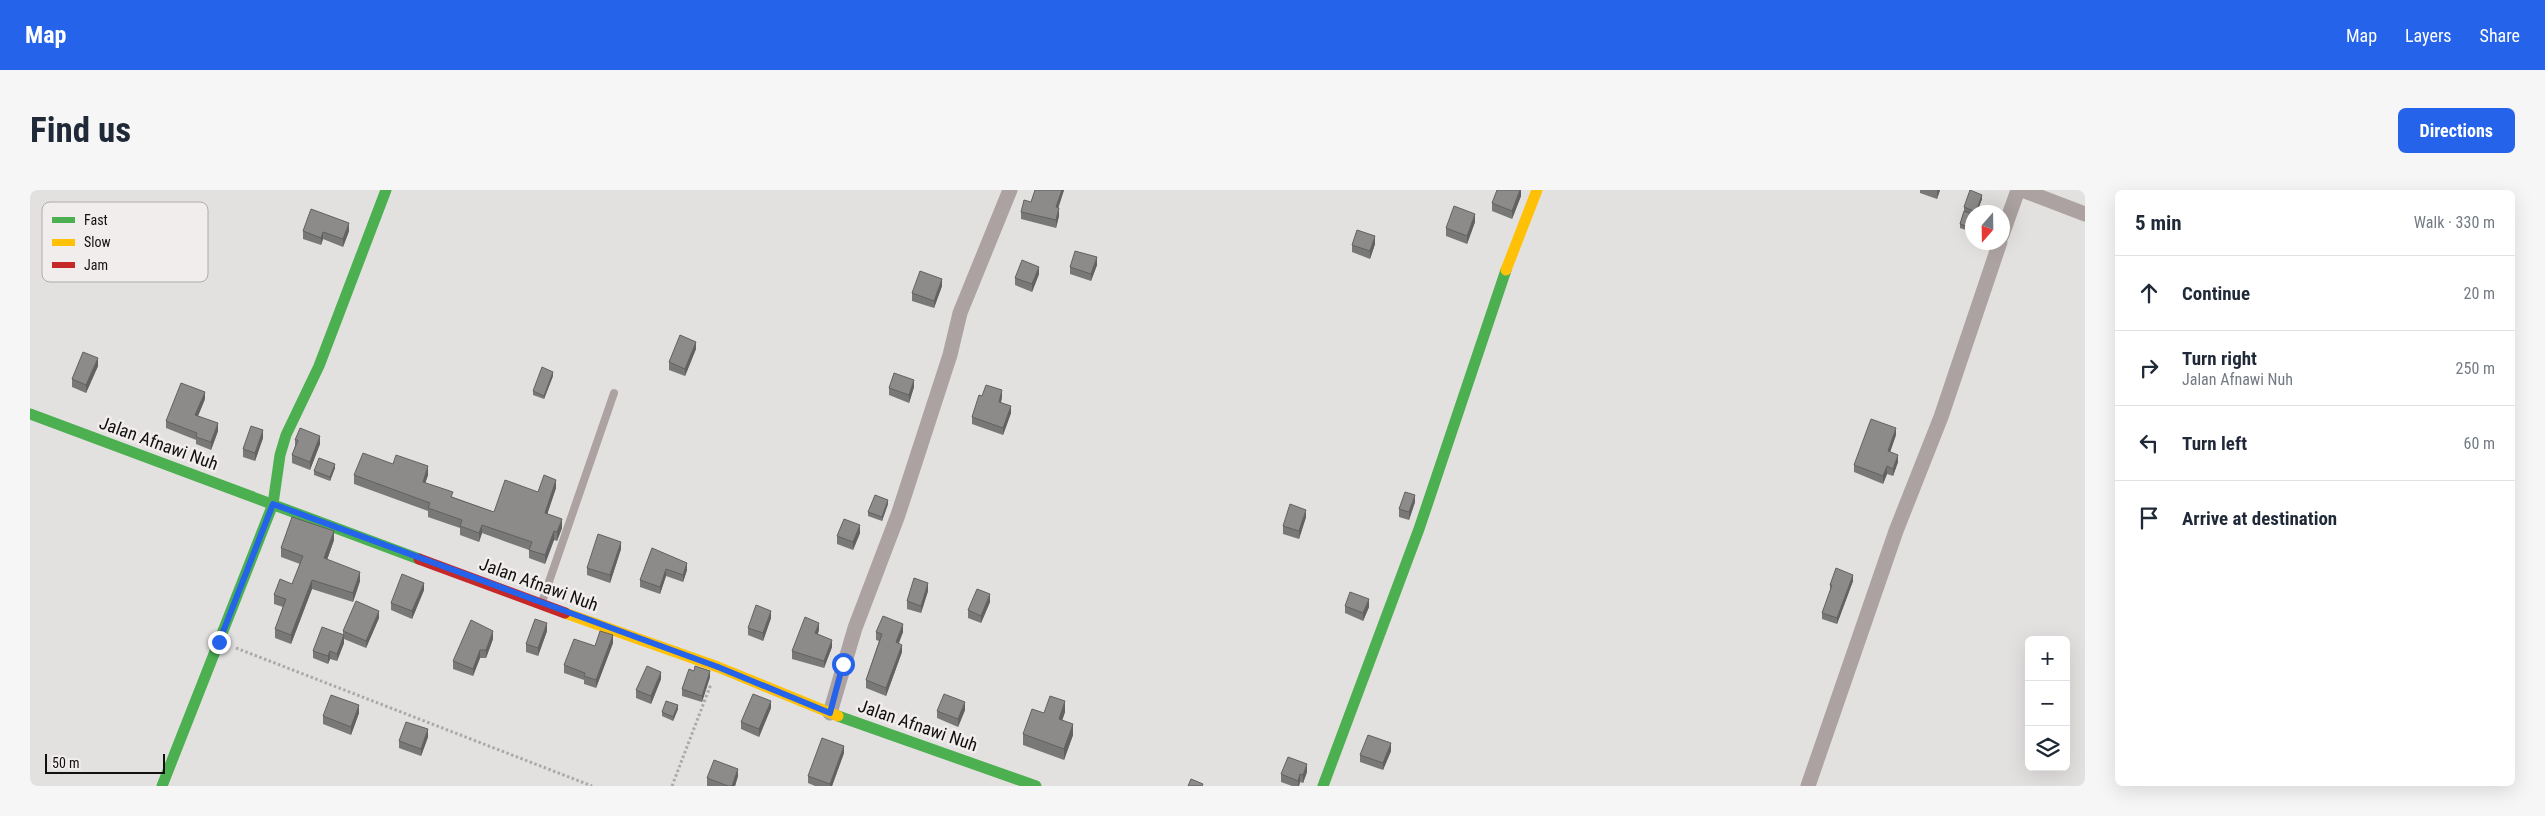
<!DOCTYPE html>
<html lang="en">
<head>
<meta charset="utf-8">
<style>
  body { margin:0; font-family:"Roboto Condensed",sans-serif; background:#f6f6f7; color:#1f2937 }
  .controls { position:absolute; right:15px; bottom:15px; display:grid; overflow:hidden; border-radius:8px; box-shadow:0 5px 20px #0002 }
  .controls button { width:45px; height:45px; display:grid; place-items:center; padding:0; border:0; border-bottom:1px solid #e0e1e3; background:#fff; color:#1f2937; font:25px sans-serif }
  .compass { position:absolute; left:1935px; top:15px; width:45px; height:45px; border-radius:50%; background:#fff; box-shadow:0 5px 20px #0002; rotate:200deg }
  .scale { position:absolute; left:15px; bottom:12px; width:120px; box-sizing:border-box; padding-left:5px; border:2px solid #121010; border-top:0; font-size:14px; line-height:18px; white-space:nowrap; color:#121010; -webkit-text-stroke:4px #f1edec; paint-order:stroke }
  .stop { position:absolute; width:15px; height:15px; margin:-11px; border:4px solid #2563eb; border-radius:50%; background:#fff }
  .stop.end { background:#2563eb; border-color:#fff; box-shadow:0 1px 5px #0008 }
  .list { margin:0; padding:0; list-style:none }
  h2 { display:flex; justify-content:space-between; align-items:center; height:65px; margin:0; padding:0 20px; font-size:21px }
  h2 small { font-size:16px; font-weight:400; color:#747a83 }
  .list li { display:grid; grid-template-columns:32px 1fr auto; gap:15px; align-items:center; box-sizing:border-box; height:75px; padding:0 20px; border-top:1px solid #e0e1e3 }
  .list b { display:block; font-size:19px; white-space:nowrap }
  .list p { margin:0; font-size:16px; white-space:nowrap; color:#747a83 }
  .list em { font-size:16px; font-style:normal; color:#747a83 }
  .icon { flex:none; width:28px; height:28px; fill:none; stroke:currentColor; stroke-width:2; stroke-linecap:round; stroke-linejoin:round }
  .map { position:relative; flex:none; width:2055px; height:596px; overflow:hidden; border-radius:8px }
  header { display:flex; align-items:center; gap:30px; box-sizing:border-box; height:70px; padding:0 25px; background:#2563eb; color:#fff }
  header strong { font-size:24px }
  nav { display:flex; gap:28px; margin-inline-start:auto; font-size:18px }
  .intro { display:flex; align-items:center; justify-content:space-between; box-sizing:border-box; height:120px; padding:0 30px }
  h1 { margin:0; font-size:35px }
  .button { padding:12px 22px; border-radius:8px; background:#2563eb; color:#fff; font-size:18px; font-weight:700 }
  main { display:flex; gap:30px; padding:0 30px }
  aside { flex:1; background:#fff; border-radius:8px; box-shadow:0 5px 20px #0002 }
  .map>svg:first-child { display:block }
  .lines { fill:none; stroke-linecap:round; stroke-linejoin:round }
  .path { stroke:#ada8a8; stroke-width:3; stroke-dasharray:2.5 2.5; stroke-linecap:butt }
  .lane { stroke:#aca2a2; stroke-width:8 }
  .street { stroke:#aca2a2; stroke-width:15 }
  .fast { stroke:#4caf50; stroke-width:11 }
  .slow { stroke:#ffc107; stroke-width:11 }
  .jam { stroke:#c62828; stroke-width:11 }
  .wall { fill:#787877 }
  .shaded-wall { fill:#626161 }
  .building { fill:#8c8b8a; stroke:#626161 }
  .route { stroke:#2563eb; stroke-width:6 }
  .labels { text-anchor:middle; dominant-baseline:central; stroke-width:5; stroke-linejoin:round; paint-order:stroke }
  .street-label { font-size:18px; fill:#121010; stroke:#f1edec }
  .key { fill:#f1edec; stroke:#aeabaa; stroke-width:1 }
  .key-label { font-size:14px; fill:#121010 }
</style>
</head>
<body>
<header>
<strong>Map</strong>
<nav><a>Map</a><a>Layers</a><a>Share</a></nav>
</header>
<div class="intro"><h1>Find us</h1><a class="button">Directions</a></div>
<main>
<div class="map">
<svg width="2055" height="596" viewBox="0 0 2055 596">
  <rect width="100%" height="100%" fill="#e3e1e0"/>
  <g class="lines">
    <!-- path -->
    <g class="path">
      <polyline points="206,458 562,596"/>
      <polyline points="642,596 681,494"/>
    </g>
    <!-- lane -->
    <polyline class="lane" points="512,412 584,203"/>
    <!-- street -->
    <g class="street">
      <polyline points="1992,0 2055,24"/>
      <polyline points="1972,45 1988,0"/>
      <polyline points="800,523 825,438 868,325 920,165 930,123 980,0"/>
      <polyline points="1778,596 1866,341 1911,227 1970,52"/>
    </g>
    <!-- fast -->
    <g class="fast">
      <polyline points="0,224 389,369"/>
      <polyline points="808,526 1006,596"/>
      <polyline points="132,596 243,314 250,265 256,245 289,176 356,0"/>
      <polyline points="1293,596 1389,339 1476,80"/>
    </g>
    <!-- slow -->
    <g class="slow">
      <polyline points="1476,80 1507,0"/>
      <polyline points="535,423 688,477 808,526"/>
    </g>
    <!-- jam -->
    <polyline class="jam" points="389,369 535,423"/>
  </g>
  <!-- wall -->
  <g class="wall">
    <polygon points="1005,0 1034,0 1028,18 1029,26 1026,38 991,29 991,22 1001,12"/>
    <polygon points="1491,0 1491,6 1482,29 1462,21 1462,13"/>
    <polygon points="1890,0 1910,0 1907,9 1890,3"/>
    <polygon points="1952,9 1947,22 1942,22 1942,42 1930,38 1930,34 1934,21 1934,17"/>
    <polygon points="1445,32 1437,54 1416,46 1416,38"/>
    <polygon points="273,41 319,41 313,57 293,49 291,55 273,49"/>
    <polygon points="1345,54 1340,69 1322,62 1322,55"/>
    <polygon points="1067,75 1061,91 1040,84 1040,77"/>
    <polygon points="1009,84 1002,102 985,95 985,88"/>
    <polygon points="912,96 904,118 882,111 882,103"/>
    <polygon points="666,159 655,186 639,180 639,172"/>
    <polygon points="68,176 56,203 42,197 42,189"/>
    <polygon points="523,186 514,209 503,205 503,201"/>
    <polygon points="884,197 879,213 859,205 859,198"/>
    <polygon points="952,206 972,207 971,213 981,223 973,245 942,234 942,227"/>
    <polygon points="175,209 168,226 188,241 181,260 166,254 166,250 136,238 136,231"/>
    <polygon points="1866,245 1860,262 1868,272 1863,286 1857,284 1853,294 1824,282 1824,275"/>
    <polygon points="233,248 225,271 213,267 213,259"/>
    <polygon points="265,250 290,254 280,280 262,273 262,265 265,256"/>
    <polygon points="363,274 398,285 395,293 423,307 464,322 508,302 526,298 517,324 532,338 527,351 524,350 515,374 499,368 499,360 452,343 449,352 430,345 430,338 398,327 398,321 324,294 324,285"/>
    <polygon points="305,278 300,291 284,285 284,281"/>
    <polygon points="1385,312 1379,330 1369,327 1369,319"/>
    <polygon points="858,314 852,331 838,326 838,322"/>
    <polygon points="1276,327 1269,349 1253,344 1253,336"/>
    <polygon points="830,343 823,360 807,354 807,346"/>
    <polygon points="304,350 297,370 330,391 323,412 282,399 261,454 245,448 245,439 253,417 244,414 244,405 262,394 270,374 251,367 251,358"/>
    <polygon points="622,358 657,380 653,392 636,386 630,404 610,397 610,390"/>
    <polygon points="591,359 580,393 557,385 557,378"/>
    <polygon points="1823,391 1807,434 1792,429 1792,423 1800,401 1800,395"/>
    <polygon points="394,400 382,429 361,420 361,413"/>
    <polygon points="898,401 891,423 877,419 877,411"/>
    <polygon points="960,412 951,433 938,428 938,420"/>
    <polygon points="1315,416 1339,417 1333,431 1315,423"/>
    <polygon points="349,428 336,458 314,449 314,453 307,471 300,469 298,474 283,468 283,461 313,445 313,441"/>
    <polygon points="741,428 733,451 718,445 718,438"/>
    <polygon points="789,440 788,444 802,457 794,478 762,469 762,461"/>
    <polygon points="517,441 508,466 496,462 496,454"/>
    <polygon points="846,442 873,442 869,453 872,462 856,506 836,498 836,490 849,451 846,450"/>
    <polygon points="463,449 456,468 450,468 443,486 423,479 423,471"/>
    <polygon points="583,453 566,498 554,494 554,490 534,483 534,475 565,456"/>
    <polygon points="680,487 672,512 652,506 652,499"/>
    <polygon points="631,489 621,514 606,508 606,500"/>
    <polygon points="741,518 729,547 711,539 711,532"/>
    <polygon points="648,519 643,531 632,526 632,522"/>
    <polygon points="935,520 928,537 907,528 907,521"/>
    <polygon points="1035,522 1032,530 1043,545 1034,570 993,555 993,544 1014,523"/>
    <polygon points="329,523 321,545 293,534 293,526"/>
    <polygon points="398,547 391,566 369,558 369,551"/>
    <polygon points="1361,561 1353,580 1330,572 1330,565"/>
    <polygon points="814,563 802,596 785,596 778,593 778,586"/>
    <polygon points="1277,582 1273,593 1270,592 1269,596 1262,596 1251,592 1251,584"/>
    <polygon points="708,586 705,596 677,596 677,588"/>
  </g>
  <!-- shaded-wall -->
  <g class="shaded-wall">
    <polygon points="1032,0 1034,0 1026,25 1026,17"/>
    <polygon points="1490,0 1491,0 1491,6 1482,29 1482,21"/>
    <polygon points="1907,0 1910,0 1907,9"/>
    <polygon points="1952,5 1952,9 1947,22 1946,22"/>
    <polygon points="1029,18 1029,26 1026,38 1026,30"/>
    <polygon points="1445,24 1445,32 1437,54 1437,46"/>
    <polygon points="319,33 319,41 313,57 313,49"/>
    <polygon points="293,42 293,49 291,55 291,48"/>
    <polygon points="1345,46 1345,54 1340,69 1340,61"/>
    <polygon points="1067,67 1067,75 1061,91 1061,84"/>
    <polygon points="1009,77 1009,84 1002,102 1002,94"/>
    <polygon points="912,89 912,96 904,118 904,111"/>
    <polygon points="666,152 666,159 655,186 655,179"/>
    <polygon points="68,168 68,176 56,203 56,195"/>
    <polygon points="523,182 523,186 514,209 514,206"/>
    <polygon points="884,190 884,197 879,213 879,205"/>
    <polygon points="972,200 972,207 969,219 969,212"/>
    <polygon points="175,202 175,209 165,233 165,225"/>
    <polygon points="981,216 981,223 973,245 973,238"/>
    <polygon points="188,233 188,241 181,260 181,252"/>
    <polygon points="1866,238 1866,245 1858,268 1858,261"/>
    <polygon points="233,240 233,248 225,271 225,263"/>
    <polygon points="290,246 290,254 280,280 280,272"/>
    <polygon points="1868,265 1868,272 1863,286 1863,279"/>
    <polygon points="305,274 305,278 300,291 300,287"/>
    <polygon points="398,276 398,285 393,300 393,292"/>
    <polygon points="1857,276 1857,284 1853,294 1853,286"/>
    <polygon points="526,290 526,298 515,331 515,323"/>
    <polygon points="1385,305 1385,312 1379,330 1379,322"/>
    <polygon points="858,310 858,314 852,331 852,327"/>
    <polygon points="1276,320 1276,327 1269,349 1269,341"/>
    <polygon points="532,329 532,338 527,351 527,342"/>
    <polygon points="452,335 452,343 449,352 449,343"/>
    <polygon points="830,335 830,343 823,360 823,352"/>
    <polygon points="304,341 304,350 294,378 294,368"/>
    <polygon points="524,341 524,350 515,374 515,365"/>
    <polygon points="591,352 591,359 580,393 580,385"/>
    <polygon points="657,373 657,380 653,392 653,385"/>
    <polygon points="636,379 636,386 630,404 630,397"/>
    <polygon points="330,382 330,391 323,412 323,403"/>
    <polygon points="1823,385 1823,391 1807,434 1807,428"/>
    <polygon points="282,390 282,399 261,454 261,445"/>
    <polygon points="394,393 394,400 382,429 382,421"/>
    <polygon points="898,393 898,401 891,423 891,416"/>
    <polygon points="960,404 960,412 951,433 951,426"/>
    <polygon points="1339,409 1339,417 1333,431 1333,423"/>
    <polygon points="349,421 349,428 336,458 336,451"/>
    <polygon points="741,421 741,428 733,451 733,443"/>
    <polygon points="517,433 517,441 508,466 508,458"/>
    <polygon points="789,433 789,440 785,451 785,443"/>
    <polygon points="873,434 873,442 866,460 866,452"/>
    <polygon points="463,441 463,449 456,468 456,460"/>
    <polygon points="314,445 314,453 307,471 307,464"/>
    <polygon points="583,445 583,453 566,498 566,490"/>
    <polygon points="802,450 802,457 794,478 794,471"/>
    <polygon points="872,455 872,462 856,506 856,498"/>
    <polygon points="450,460 450,468 443,486 443,479"/>
    <polygon points="300,461 300,469 298,474 298,466"/>
    <polygon points="680,481 680,487 672,512 672,506"/>
    <polygon points="631,482 631,489 621,514 621,506"/>
    <polygon points="741,511 741,518 729,547 729,539"/>
    <polygon points="1035,511 1035,522 1029,540 1029,529"/>
    <polygon points="935,512 935,520 928,537 928,529"/>
    <polygon points="329,515 329,523 321,545 321,537"/>
    <polygon points="648,515 648,519 643,531 643,527"/>
    <polygon points="1043,534 1043,545 1034,570 1034,559"/>
    <polygon points="398,539 398,547 391,566 391,559"/>
    <polygon points="1361,553 1361,561 1353,580 1353,573"/>
    <polygon points="814,556 814,563 802,596 800,596 800,594"/>
    <polygon points="1277,574 1277,582 1273,593 1273,585"/>
    <polygon points="708,579 708,586 705,596 702,596"/>
    <polygon points="1270,584 1270,592 1269,596 1268,596 1268,591"/>
  </g>
  <!-- building -->
  <g class="building">
    <polygon points="1005,0 1032,0 1026,17 1029,18 1026,30 991,22 994,10 1001,12"/>
    <polygon points="1467,0 1490,0 1482,21 1462,13"/>
    <polygon points="1940,0 1952,5 1946,22 1934,17"/>
    <polygon points="1424,16 1445,24 1437,46 1416,38"/>
    <polygon points="281,19 319,33 313,49 293,42 291,48 273,41"/>
    <polygon points="1934,21 1942,24 1942,38 1930,34"/>
    <polygon points="1327,40 1345,46 1340,61 1322,55"/>
    <polygon points="1045,61 1067,67 1061,84 1040,77"/>
    <polygon points="992,70 1009,77 1002,94 985,88"/>
    <polygon points="890,81 912,89 904,111 882,103"/>
    <polygon points="650,145 666,152 655,179 639,172"/>
    <polygon points="53,162 68,168 56,195 42,189"/>
    <polygon points="512,177 523,182 514,206 503,201"/>
    <polygon points="864,183 884,190 879,205 859,198"/>
    <polygon points="151,193 175,202 165,225 188,233 181,252 166,247 167,243 136,231"/>
    <polygon points="956,195 972,200 969,212 981,216 973,238 942,227 949,205 952,206"/>
    <polygon points="1841,229 1866,238 1858,261 1868,265 1863,279 1857,276 1853,286 1824,275"/>
    <polygon points="221,236 233,240 225,263 213,259"/>
    <polygon points="270,238 290,246 280,272 262,265 268,250 265,250"/>
    <polygon points="333,263 363,274 366,265 398,276 393,292 423,302 421,307 464,322 475,290 508,302 514,285 526,290 515,323 532,329 527,342 524,341 515,365 499,360 502,352 452,335 449,343 430,336 432,330 398,318 400,313 324,285"/>
    <polygon points="289,268 305,274 300,287 284,281"/>
    <polygon points="1375,302 1385,305 1379,322 1369,319"/>
    <polygon points="845,305 858,310 852,327 838,322"/>
    <polygon points="1260,314 1276,320 1269,341 1253,336"/>
    <polygon points="262,327 304,341 294,368 330,382 323,403 282,390 261,445 245,439 256,409 244,405 250,389 262,394 273,366 251,358"/>
    <polygon points="814,329 830,335 823,352 807,346"/>
    <polygon points="568,344 591,352 580,385 557,378"/>
    <polygon points="622,358 657,373 653,385 636,379 630,397 610,390"/>
    <polygon points="1806,378 1823,385 1807,428 1792,423 1802,395 1800,395"/>
    <polygon points="372,384 394,393 382,421 361,413"/>
    <polygon points="884,388 898,393 891,416 877,411"/>
    <polygon points="947,399 960,404 951,426 938,420"/>
    <polygon points="1320,402 1339,409 1333,423 1315,416"/>
    <polygon points="326,411 349,421 336,451 313,441"/>
    <polygon points="726,415 741,421 733,443 718,438"/>
    <polygon points="853,426 873,434 866,452 872,455 856,498 836,490 852,444 846,442"/>
    <polygon points="775,427 789,433 785,443 802,450 794,471 762,461"/>
    <polygon points="505,429 517,433 508,458 496,454"/>
    <polygon points="441,430 463,441 456,460 450,460 443,479 423,471"/>
    <polygon points="292,437 314,445 307,464 300,461 298,466 283,461"/>
    <polygon points="570,441 583,445 566,490 554,486 555,483 534,475 544,449 565,456"/>
    <polygon points="617,476 631,482 621,506 606,500"/>
    <polygon points="665,476 680,481 672,506 652,499 659,479 664,481"/>
    <polygon points="723,504 741,511 729,539 711,532"/>
    <polygon points="914,504 935,512 928,529 907,521"/>
    <polygon points="301,505 329,515 321,537 293,526"/>
    <polygon points="1020,506 1035,511 1029,529 1043,534 1034,559 993,544 1002,519 1014,523"/>
    <polygon points="636,511 648,515 643,527 632,522"/>
    <polygon points="376,532 398,539 391,559 369,551"/>
    <polygon points="1338,545 1361,553 1353,573 1330,565"/>
    <polygon points="792,548 814,556 800,594 778,586"/>
    <polygon points="1258,567 1277,574 1273,585 1270,584 1268,591 1251,584"/>
    <polygon points="684,570 708,579 702,596 698,596 677,588"/>
    <polygon points="1161,589 1173,594 1172,596 1158,596"/>
  </g>
  <g class="lines">
    <!-- route -->
    <polyline class="route" points="189,452 243,314 688,477 800,523 813,474"/>
  </g>
  <g class="labels">
    <!-- street labels -->
    <g class="street-label">
      <text transform="translate(129 253) rotate(20)">Jalan Afnawi Nuh</text>
      <text transform="translate(509 394) rotate(20)">Jalan Afnawi Nuh</text>
      <text transform="translate(888 535) rotate(19)">Jalan Afnawi Nuh</text>
    </g>
  </g>
  <!-- legend -->
  <rect x="12" y="12" width="166" height="80" rx="8" class="key"/>
  <rect x="22" y="27" width="23" height="6" fill="#4caf50"/>
  <rect x="22" y="49" width="23" height="7" fill="#ffc107"/>
  <rect x="22" y="72" width="23" height="6" fill="#c62828"/>
  <g class="key-label">
    <text x="54" y="35">Fast</text>
    <text x="54" y="57">Slow</text>
    <text x="54" y="80">Jam</text>
  </g>
</svg>
<div class="controls">
<button>+</button>
<button>−</button>
<button><svg class="icon" aria-label="layers" viewBox="0 0 24 24"><path d="M12 4l9 5-9 5-9-5zM3 14l9 5 9-5"/></svg></button>
</div>
<svg class="compass" viewBox="-18 -18 36 36"><path d="M0-13l5 13h-10z" fill="#e53935"/><path d="M0 13l5-13h-10z" fill="#747a83"/></svg>
<div class="scale">50 m</div>
<div class="stop" style="left:813px;top:474px"></div>
<div class="stop end" style="left:189px;top:452px"></div>
</div>
<aside>
<h2>5 min<small>Walk · 330 m</small></h2>
<ul class="list">
<li><svg class="icon" aria-label="ahead" viewBox="0 0 24 24"><path d="M12 20V5M6 11l6-6 6 6"/></svg><div><b>Continue</b></div><em>20 m</em></li>
<li><svg class="icon" aria-label="right" viewBox="0 0 24 24"><path d="M7 20v-9h11M14 6l5 5-5 5"/></svg><div><b>Turn right</b><p>Jalan Afnawi Nuh</p></div><em>250 m</em></li>
<li><svg class="icon" aria-label="left" viewBox="0 0 24 24"><path d="M17 20v-9H6M10 6l-5 5 5 5"/></svg><div><b>Turn left</b></div><em>60 m</em></li>
<li><svg class="icon" aria-label="arrive" viewBox="0 0 24 24"><path d="M6 21V4h12l-3 4 3 4H6"/></svg><div><b>Arrive at destination</b></div></li>
</ul>
</aside>
</main>
</body>
</html>
